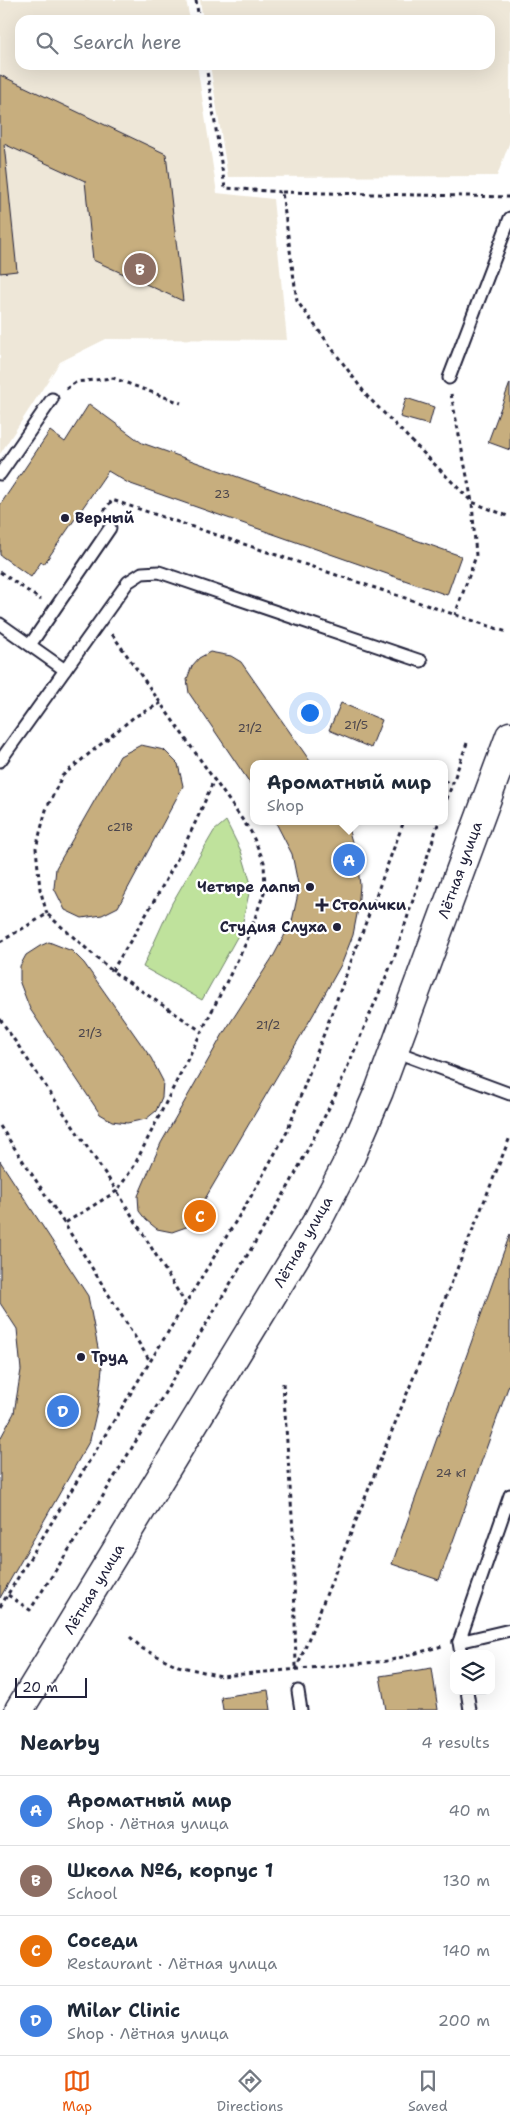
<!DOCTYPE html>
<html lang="en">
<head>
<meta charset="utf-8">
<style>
  body { margin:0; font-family:"Shantell Sans",sans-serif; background:#f2f2f3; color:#1f2937 }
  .controls { position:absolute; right:15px; bottom:15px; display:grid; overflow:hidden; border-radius:10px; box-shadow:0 5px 20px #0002 }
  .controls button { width:45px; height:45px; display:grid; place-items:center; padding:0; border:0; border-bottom:1px solid #e0e1e3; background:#fff; color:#1f2937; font:25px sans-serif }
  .scale { position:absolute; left:15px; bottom:12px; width:72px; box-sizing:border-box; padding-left:5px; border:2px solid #22223b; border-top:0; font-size:14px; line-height:18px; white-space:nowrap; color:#22223b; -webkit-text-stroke:4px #fff; paint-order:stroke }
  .you { position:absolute; left:309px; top:712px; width:18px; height:18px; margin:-12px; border:4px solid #fff; border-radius:50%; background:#1a73e8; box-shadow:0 0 0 8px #1a73e833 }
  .badge { display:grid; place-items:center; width:32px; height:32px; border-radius:50%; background:#ea580c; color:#fff; font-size:16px; font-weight:700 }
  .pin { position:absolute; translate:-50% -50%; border:2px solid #fff; box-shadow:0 1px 5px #0006 }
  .popup { position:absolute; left:250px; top:760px; width:198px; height:65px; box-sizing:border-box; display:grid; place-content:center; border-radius:10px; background:#fff; filter:drop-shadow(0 1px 4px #0005); font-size:16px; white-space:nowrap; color:#747a83 }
  .popup b { font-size:19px; color:#1f2937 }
  .popup::after { content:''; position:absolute; left:50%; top:100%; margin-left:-10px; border:10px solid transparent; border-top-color:#fff }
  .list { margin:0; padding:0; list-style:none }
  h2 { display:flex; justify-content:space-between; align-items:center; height:65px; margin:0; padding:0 20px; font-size:21px }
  h2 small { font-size:16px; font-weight:400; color:#747a83 }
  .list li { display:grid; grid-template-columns:32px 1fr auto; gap:15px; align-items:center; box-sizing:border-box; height:70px; padding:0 20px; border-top:1px solid #e0e1e3 }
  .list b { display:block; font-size:19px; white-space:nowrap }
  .list p { margin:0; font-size:16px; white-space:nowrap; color:#747a83 }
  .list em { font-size:16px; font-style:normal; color:#747a83 }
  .icon { flex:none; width:28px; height:28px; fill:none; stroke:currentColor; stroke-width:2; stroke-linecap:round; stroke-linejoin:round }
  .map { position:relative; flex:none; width:510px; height:1710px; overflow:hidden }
  .search { position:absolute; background:#fff; box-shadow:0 5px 20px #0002; left:15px; right:15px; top:15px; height:55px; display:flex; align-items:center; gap:12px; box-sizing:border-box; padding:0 18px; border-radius:15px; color:#747a83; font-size:19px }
  .sheet { height:345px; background:#fff }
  nav { display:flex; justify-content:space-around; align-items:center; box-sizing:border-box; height:70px; border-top:1px solid #e0e1e3; background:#fff; font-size:14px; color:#747a83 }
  nav a { display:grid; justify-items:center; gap:2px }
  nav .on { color:#ea580c }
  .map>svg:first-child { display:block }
  .built { fill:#eee7d8 }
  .green { fill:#bfe29c; stroke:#70826c }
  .building { fill:#c7ae7e; stroke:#22223b }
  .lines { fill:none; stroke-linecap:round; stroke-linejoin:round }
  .lane-casing { stroke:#22223b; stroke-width:15 }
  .secondary-casing { stroke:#22223b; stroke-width:31 }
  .path { stroke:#22223b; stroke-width:3; stroke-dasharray:4 4; stroke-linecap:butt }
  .lane { stroke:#fff; stroke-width:11 }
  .secondary { stroke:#fff; stroke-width:28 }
  .poi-dot { fill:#22223b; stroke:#fff; stroke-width:2 }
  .labels { text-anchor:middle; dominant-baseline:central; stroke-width:4.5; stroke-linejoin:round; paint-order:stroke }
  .number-label { font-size:12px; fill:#4b454c }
  .poi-label { font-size:15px; font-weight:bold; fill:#22223b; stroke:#fff; text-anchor:start }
  .street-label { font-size:15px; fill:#22223b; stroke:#fff }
</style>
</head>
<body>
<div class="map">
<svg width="510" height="1710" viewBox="0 0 510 1710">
  <rect width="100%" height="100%" fill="#fff"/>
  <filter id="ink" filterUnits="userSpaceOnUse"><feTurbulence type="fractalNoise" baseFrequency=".02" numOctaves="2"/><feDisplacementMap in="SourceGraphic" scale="10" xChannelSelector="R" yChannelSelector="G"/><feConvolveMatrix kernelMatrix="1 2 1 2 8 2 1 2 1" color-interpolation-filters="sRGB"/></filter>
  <g filter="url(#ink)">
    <!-- built -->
    <g class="built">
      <polygon points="0,0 186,0 190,20 20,20 20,65 197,65 217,193 273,199 287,340 106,339 60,362 0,454"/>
      <polygon points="200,0 510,0 510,141 497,176 228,177 210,65 490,65 490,20 203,20"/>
    </g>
    <!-- green -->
    <polygon class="green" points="226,821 241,851 251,884 241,930 202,1000 143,967 172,903 214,831"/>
    <!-- building -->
    <g class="building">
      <polygon points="0,75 166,154 183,301 93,260 85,181 4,144 17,271 0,273"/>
      <polygon points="510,383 510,450 488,442"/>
      <polygon points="406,398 434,407 429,425 400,417"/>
      <polygon points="89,404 142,443 461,556 447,595 128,483 108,471 44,564 41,562 31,577 0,555 0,505 50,431 65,442"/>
      <polygon points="210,652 231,656 241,662 312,764 254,764 254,789 189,693 187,679 192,666 199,658"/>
      <polygon points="341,703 382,720 371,748 329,730"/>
      <polygon points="141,745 164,750 178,764 183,786 118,907 102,915 82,918 65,910 54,888 56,868 120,756"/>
      <polygon points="275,821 346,821 357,859 360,885 358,909 353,935 342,963 313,1015 189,1226 172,1232 157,1229 146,1220 139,1211 138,1196 161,1143 223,1034 274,955 292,921 299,889 292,854"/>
      <polygon points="49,942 72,951 84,963 151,1058 163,1081 162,1097 156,1111 146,1119 127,1123 112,1121 100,1114 30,1009 20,983 20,966 26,955 40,946"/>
      <polygon points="0,1161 88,1296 102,1369 98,1405 90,1440 0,1598 0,1439 14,1413 21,1370 17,1329 0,1303"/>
      <polygon points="510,1234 510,1382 439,1580 392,1564"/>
      <polygon points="432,1668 438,1710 386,1710 380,1676"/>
      <polygon points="268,1690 271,1710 223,1710 221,1697"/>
    </g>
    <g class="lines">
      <!-- lane casing -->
      <g class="lane-casing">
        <g id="lane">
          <polyline points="449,378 510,218"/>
          <polyline points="0,474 52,399"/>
          <polyline points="0,624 65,670"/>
          <polyline points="30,645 110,528"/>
          <polyline points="0,761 128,582 142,573 159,572 421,661"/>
          <polyline points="394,1051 510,1094"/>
          <polyline points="459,1642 510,1630"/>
          <polyline points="461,1654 459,1642 510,1495"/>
          <polyline points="298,1691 301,1710"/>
          <polyline points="467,1691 470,1710"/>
        </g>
      </g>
      <!-- secondary casing -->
      <g class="secondary-casing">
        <polyline id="secondary" points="19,1710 319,1218 351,1156 379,1091 510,736"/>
      </g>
      <!-- path -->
      <g class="path">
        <polyline points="196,0 199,20"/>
        <polyline points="206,65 225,188 282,192 297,301 367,396 472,502 510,517"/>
        <polyline points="282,192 510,197"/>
        <polyline points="66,389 76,382 113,378 181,403"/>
        <polyline points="451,394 472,502 476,556 455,615"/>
        <polyline points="104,511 112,500 507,632"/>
        <polyline points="0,572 41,600"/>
        <polyline points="112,634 251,832 264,862 265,890 246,943 134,1166 117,1191 185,1303"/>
        <polyline points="444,781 452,784"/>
        <polyline points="444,807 467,743"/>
        <polyline points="47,914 40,889 36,848 46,810 62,776 134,717 161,703"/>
        <polyline points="0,942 47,914 112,971 201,1031"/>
        <path d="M 112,971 C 150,909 187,848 214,779"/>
        <polyline points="0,1019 117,1191 65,1223"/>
        <polyline points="0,1126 64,1223 150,1361"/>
        <polyline points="283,1383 293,1531 296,1667"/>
        <polyline points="8,1595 30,1610 97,1506 290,1184 335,1096 394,958 439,821"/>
        <polyline points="0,1607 250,1198 287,1132 404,821"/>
        <polyline points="130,1637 143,1649 178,1666 221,1676 388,1661 442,1646"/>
        <polyline points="296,1670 510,1137"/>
      </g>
      <!-- lane -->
      <use href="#lane" class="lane"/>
      <!-- secondary -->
      <use href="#secondary" class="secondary"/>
    </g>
  </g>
  <!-- markers -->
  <g class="poi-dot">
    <circle cx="65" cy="518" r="5"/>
    <circle cx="310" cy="887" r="5"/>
    <path d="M319.5 897.5h5v5h5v5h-5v5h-5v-5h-5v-5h5z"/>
    <circle cx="337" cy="927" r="5"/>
    <circle cx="81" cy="1357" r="5"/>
  </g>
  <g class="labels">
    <!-- number labels -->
    <g class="number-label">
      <text x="222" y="494">23</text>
      <text x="356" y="725">21/5</text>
      <text x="250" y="728">21/2</text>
      <text x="120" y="827">с21В</text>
      <text x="268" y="1025">21/2</text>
      <text x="90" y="1033">21/3</text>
      <text x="451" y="1473">24 к1</text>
    </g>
    <!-- poi labels -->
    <g class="poi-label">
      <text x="75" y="518">Верный</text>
      <text x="300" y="887" text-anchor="end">Четыре лапы</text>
      <text x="332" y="905">Столички</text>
      <text x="327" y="927" text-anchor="end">Студия Слуха</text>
      <text x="91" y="1357">Труд</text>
    </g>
    <!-- street labels -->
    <g class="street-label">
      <text transform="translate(460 870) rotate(-70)">Лётная улица</text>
      <text transform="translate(303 1242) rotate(-60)">Лётная улица</text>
      <text transform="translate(94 1589) rotate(-59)">Лётная улица</text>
    </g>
  </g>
</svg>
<div class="controls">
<button><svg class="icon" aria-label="layers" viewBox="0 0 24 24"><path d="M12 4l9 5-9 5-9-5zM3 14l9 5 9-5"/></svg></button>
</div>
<div class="scale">20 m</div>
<div class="you"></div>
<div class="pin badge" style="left:349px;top:860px;background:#3f7fe0">A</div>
<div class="popup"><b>Ароматный мир</b>Shop</div>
<div class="pin badge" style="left:140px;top:269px;background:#8d6e63">B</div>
<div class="pin badge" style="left:200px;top:1216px;background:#e8710a">C</div>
<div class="pin badge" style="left:63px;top:1411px;background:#3f7fe0">D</div>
<div class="search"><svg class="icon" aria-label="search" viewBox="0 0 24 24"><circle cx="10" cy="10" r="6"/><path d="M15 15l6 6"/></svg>Search here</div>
</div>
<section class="sheet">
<h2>Nearby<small>4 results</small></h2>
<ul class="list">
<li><span class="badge" style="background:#3f7fe0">A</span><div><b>Ароматный мир</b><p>Shop · Лётная улица</p></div><em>40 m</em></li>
<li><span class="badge" style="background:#8d6e63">B</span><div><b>Школа №6, корпус 1</b><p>School</p></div><em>130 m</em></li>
<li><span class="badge" style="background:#e8710a">C</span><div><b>Соседи</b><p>Restaurant · Лётная улица</p></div><em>140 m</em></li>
<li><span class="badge" style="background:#3f7fe0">D</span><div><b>Milar Clinic</b><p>Shop · Лётная улица</p></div><em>200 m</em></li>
</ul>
</section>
<nav>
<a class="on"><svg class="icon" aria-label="map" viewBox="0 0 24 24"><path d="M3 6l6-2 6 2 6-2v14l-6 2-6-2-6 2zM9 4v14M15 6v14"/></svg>Map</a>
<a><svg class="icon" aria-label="directions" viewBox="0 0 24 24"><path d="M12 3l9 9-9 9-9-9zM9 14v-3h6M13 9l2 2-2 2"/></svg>Directions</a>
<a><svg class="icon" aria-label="saved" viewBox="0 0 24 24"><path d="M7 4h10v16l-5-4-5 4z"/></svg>Saved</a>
</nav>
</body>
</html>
